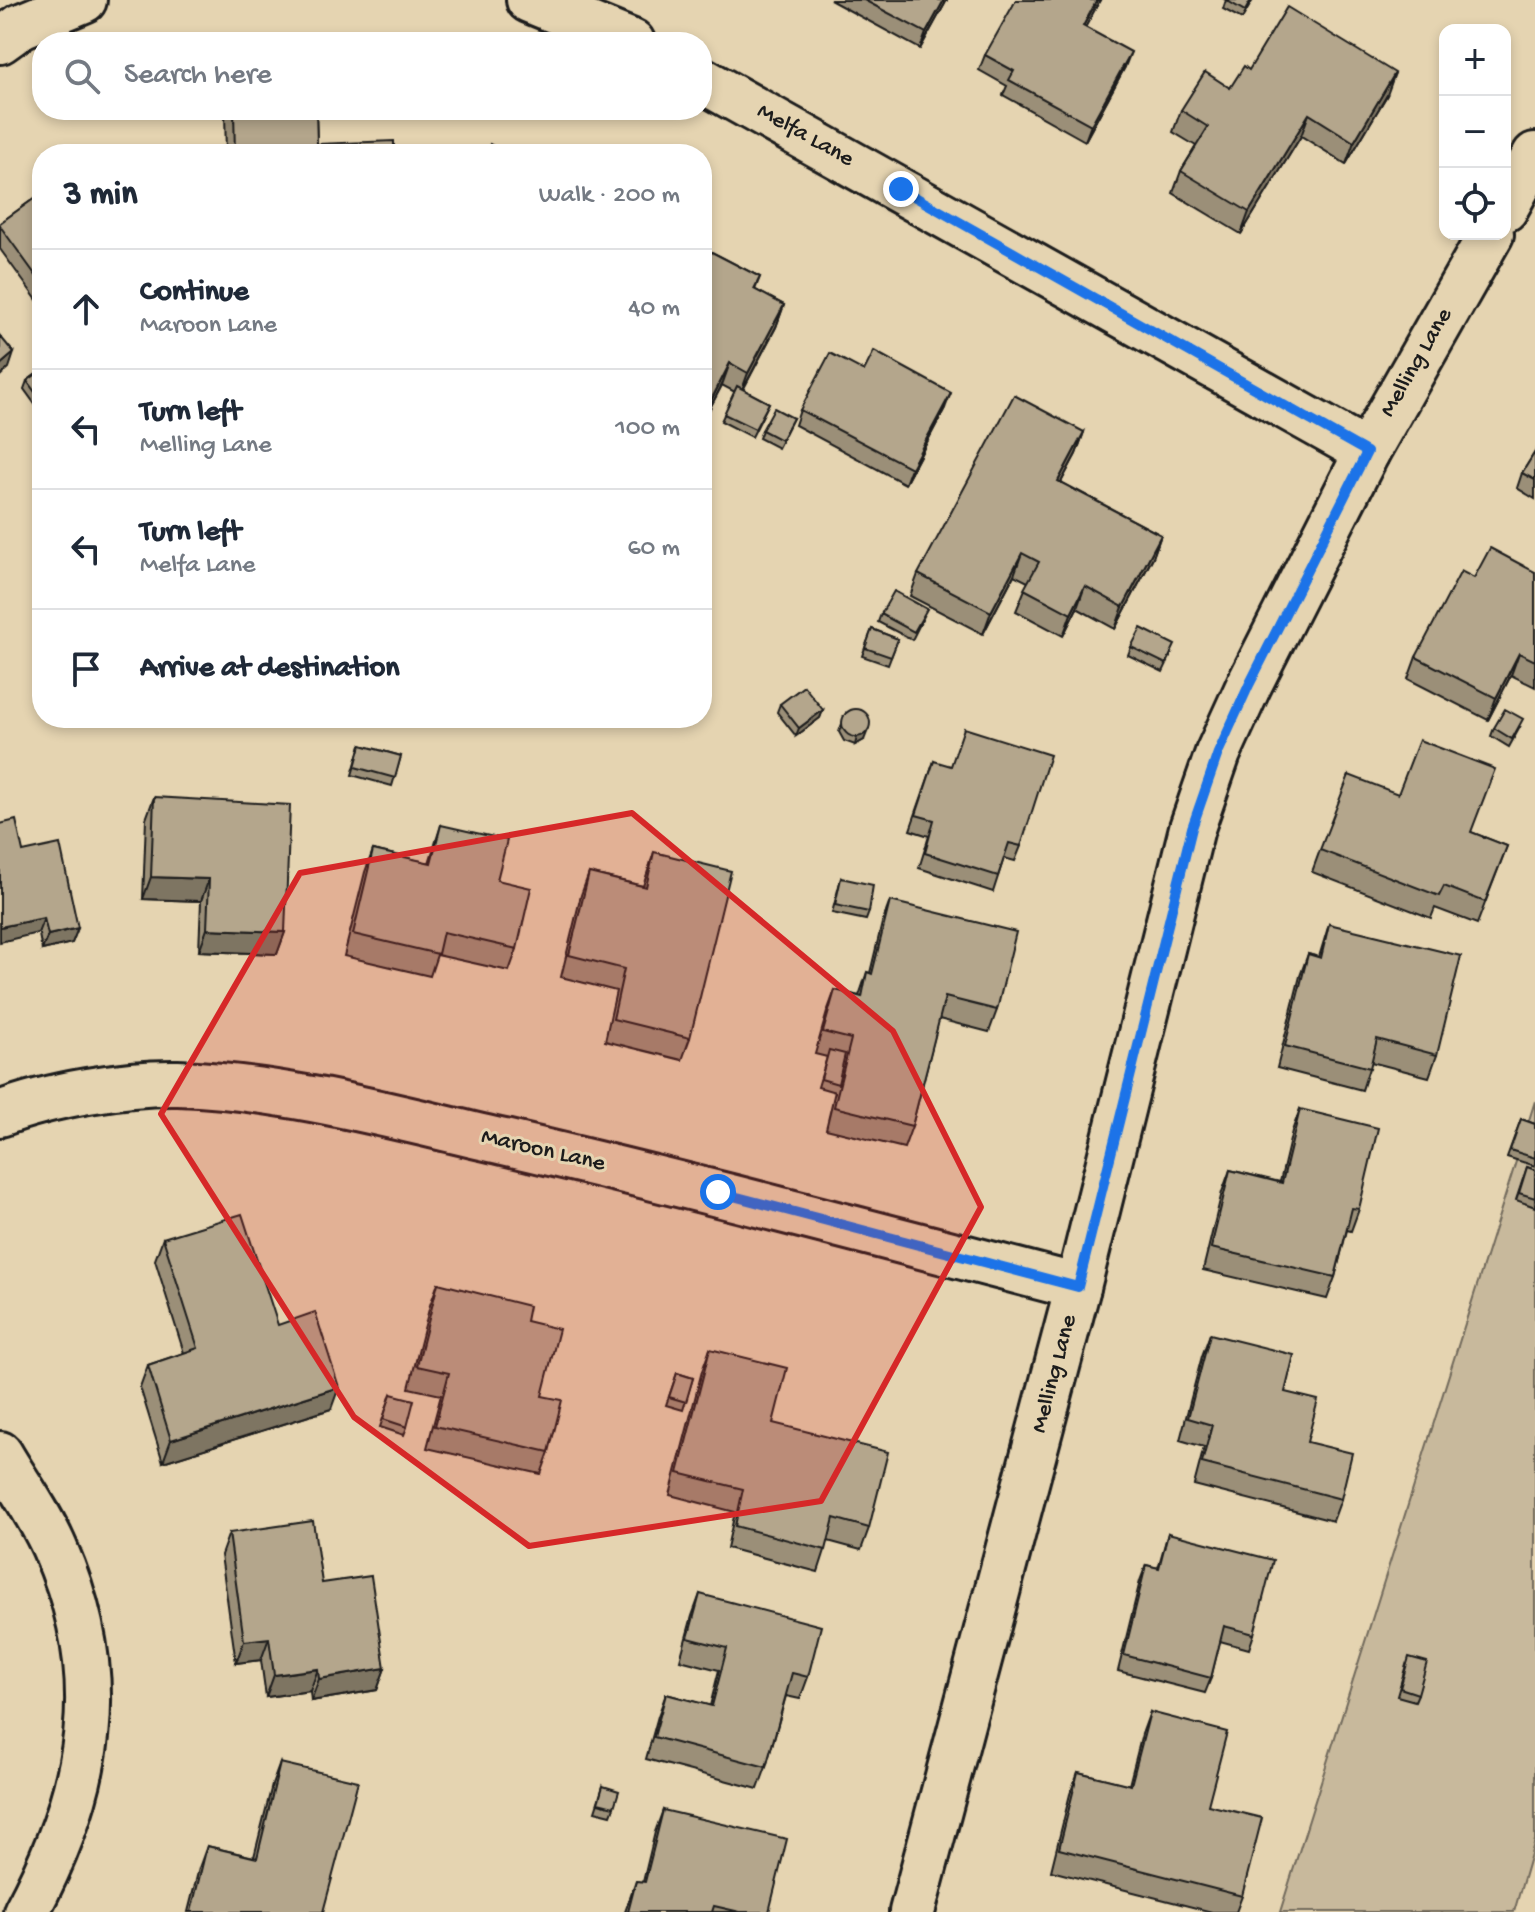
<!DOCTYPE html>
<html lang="en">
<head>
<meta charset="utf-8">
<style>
  body { margin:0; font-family:"Gochi Hand",sans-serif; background:#f6f6f7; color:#1f2937 }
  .controls { position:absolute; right:24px; top:24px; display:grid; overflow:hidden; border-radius:16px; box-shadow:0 4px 12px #0003 }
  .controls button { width:72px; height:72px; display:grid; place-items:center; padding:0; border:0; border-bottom:2px solid #e0e1e3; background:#fff; color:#1f2937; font:40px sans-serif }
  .stop { position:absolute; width:24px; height:24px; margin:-18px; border:6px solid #1a73e8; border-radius:50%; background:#fff }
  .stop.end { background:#1a73e8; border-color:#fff; box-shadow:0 2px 8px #0008 }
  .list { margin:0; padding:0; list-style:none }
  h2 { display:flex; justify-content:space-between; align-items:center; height:104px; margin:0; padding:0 32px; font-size:34px }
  h2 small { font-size:26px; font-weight:400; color:#747a83 }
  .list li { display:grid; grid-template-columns:52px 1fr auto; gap:24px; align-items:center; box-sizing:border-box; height:120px; padding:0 32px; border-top:2px solid #e0e1e3 }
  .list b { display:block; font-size:30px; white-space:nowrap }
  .list p { margin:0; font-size:26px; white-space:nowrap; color:#747a83 }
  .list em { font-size:26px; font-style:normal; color:#747a83 }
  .icon { flex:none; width:44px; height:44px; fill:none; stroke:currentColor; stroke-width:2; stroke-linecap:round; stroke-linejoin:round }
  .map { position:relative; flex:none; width:1535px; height:1912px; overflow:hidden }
  .search { position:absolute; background:#fff; box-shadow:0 4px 12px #0003; left:32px; top:32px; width:680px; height:88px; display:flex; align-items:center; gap:20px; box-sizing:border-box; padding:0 28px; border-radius:32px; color:#747a83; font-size:30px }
  .panel { position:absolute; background:#fff; box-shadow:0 4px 12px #0003; left:32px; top:144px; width:680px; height:584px; border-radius:32px }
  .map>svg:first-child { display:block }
  .green { fill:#c8b99c; stroke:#726a5c; stroke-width:2 }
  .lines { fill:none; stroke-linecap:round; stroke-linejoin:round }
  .street-casing { stroke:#1c1c1c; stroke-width:50 }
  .street { stroke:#e5d4b1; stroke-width:44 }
  .wall { fill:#9b8f78; stroke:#1c1c1c; stroke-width:2 }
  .shaded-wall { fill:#7e7462; stroke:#1c1c1c; stroke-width:2 }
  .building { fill:#b4a68c; stroke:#1c1c1c; stroke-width:2 }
  .route { stroke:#1a73e8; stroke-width:10 }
  .marked { fill:#d62828; fill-opacity:0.2; stroke:#d62828; stroke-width:6; stroke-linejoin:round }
  .labels { text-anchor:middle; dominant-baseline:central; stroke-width:6; stroke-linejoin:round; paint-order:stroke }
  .street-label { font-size:24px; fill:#1c1c1c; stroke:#e5d4b1 }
</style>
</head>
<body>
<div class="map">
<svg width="1535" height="1912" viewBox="0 0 1535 1912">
  <rect width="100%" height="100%" fill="#e5d4b1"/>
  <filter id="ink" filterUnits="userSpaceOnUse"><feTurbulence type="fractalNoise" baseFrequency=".0125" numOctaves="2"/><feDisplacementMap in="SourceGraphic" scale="16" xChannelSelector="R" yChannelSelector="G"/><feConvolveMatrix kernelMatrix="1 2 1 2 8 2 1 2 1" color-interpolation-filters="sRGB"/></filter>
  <g filter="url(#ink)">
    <!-- green -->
    <polygon class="green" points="1535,1101 1535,1840 1514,1912 1280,1912"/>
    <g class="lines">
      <!-- street casing -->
      <g class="street-casing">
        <g id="street">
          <polyline points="529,0 632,42"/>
          <polyline points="0,41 21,26 84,0"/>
          <polyline points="702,80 1367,452"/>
          <polyline points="1505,209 1535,155"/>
          <path d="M 0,1114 C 49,1095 125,1082 178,1083 C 287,1087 398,1118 504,1142 C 697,1187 887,1237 1078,1287"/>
          <path d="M 0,1454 C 18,1485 41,1516 55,1549 C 112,1679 91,1791 26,1912"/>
          <polyline points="912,1912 1078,1287 1192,828 1218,753 1249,685 1367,452 1491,234"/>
        </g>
      </g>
      <!-- street -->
      <use href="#street" class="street"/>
    </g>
    <!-- wall -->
    <g class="wall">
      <polygon points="830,0 947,0 920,49"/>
      <polygon points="1100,0 1085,27 1125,67 1085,141 1003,95 1007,86 979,70 985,55"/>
      <polygon points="1226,0 1253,0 1242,19 1223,9"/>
      <polygon points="1249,70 1387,95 1346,164 1301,136 1241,234 1173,193 1181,171 1196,146 1173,132 1181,110 1230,88"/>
      <polygon points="226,110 316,110 317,144 394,154 226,154 225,113"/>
      <polygon points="42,193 42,307 0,249 0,223"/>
      <polygon points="702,247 760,277 755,290 784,305 776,327 743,390 769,403 752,437 721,421 735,392 722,385 702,423"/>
      <polygon points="42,370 42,403 37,407 24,389 27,381"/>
      <polygon points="864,371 945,408 905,484 795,425 800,410"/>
      <polygon points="793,418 778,448 759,438 762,430"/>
      <polygon points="1084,432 1076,454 1061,482 1161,535 1153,557 1115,629 1077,608 1063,636 1016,611 1028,582 1014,575 983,634 910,596 918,574"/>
      <polygon points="1535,452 1535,499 1517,488 1522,473"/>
      <polygon points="1535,572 1535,687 1511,675 1488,720 1408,679 1416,657 1474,578"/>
      <polygon points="881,614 924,616 912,640 878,622"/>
      <polygon points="872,629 898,639 888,665 862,656"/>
      <polygon points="1131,647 1172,653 1163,672 1128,655"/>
      <polygon points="780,704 823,710 820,718 796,736 777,712"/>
      <polygon points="846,713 864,740 855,745 844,741 839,732"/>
      <polygon points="1520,727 1509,747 1491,736 1494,728"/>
      <polygon points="361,745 401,756 392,786 352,775"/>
      <polygon points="934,761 1021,846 1015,861 1004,858 993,892 919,868 929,836 910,830"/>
      <polygon points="154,797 285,932 277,954 199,951 201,901 143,899 146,819"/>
      <polygon points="441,825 497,880 517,949 509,971 437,955 430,976 344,956 365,872 373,850 429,863"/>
      <polygon points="1471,832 1507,846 1477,924 1435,908 1431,918 1312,872 1320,850"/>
      <polygon points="23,852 78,928 72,943 42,950"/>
      <polygon points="654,852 690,1038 682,1060 605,1041 616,991 561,977 581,895 589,873 643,886"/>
      <polygon points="841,878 869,912 866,920 832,913"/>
      <polygon points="890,901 997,1010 989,1032 939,1019 912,1126 904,1148 826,1129 835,1091 835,1092 818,1087 827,1057 815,1054 827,1012 835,990 859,996 867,972 870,973 882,923"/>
      <polygon points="1329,924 1437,1055 1429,1077 1371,1062 1362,1090 1277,1068 1300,976 1308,954 1319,957"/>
      <polygon points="1300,1109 1359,1209 1351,1231 1347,1230 1335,1277 1327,1299 1203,1270 1222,1192 1230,1170 1280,1182 1292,1131"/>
      <polygon points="1521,1119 1535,1124 1535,1166 1507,1157"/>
      <polygon points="1527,1167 1535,1170 1535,1207 1516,1200"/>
      <polygon points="163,1238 331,1409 163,1462 140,1387 148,1365 184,1353 155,1260"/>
      <polygon points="438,1283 526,1321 542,1396 549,1452 541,1474 427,1448 441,1395 409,1388 430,1305"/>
      <polygon points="1210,1334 1285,1392 1307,1442 1341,1499 1333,1521 1194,1485 1204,1447 1180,1440 1202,1356"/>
      <polygon points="710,1349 773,1423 869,1528 861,1550 828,1541 818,1572 727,1548 735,1512 670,1495 702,1371"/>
      <polygon points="677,1373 693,1378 683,1410 666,1405"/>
      <polygon points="391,1394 407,1427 404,1435 380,1427"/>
      <polygon points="229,1533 322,1583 385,1668 377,1690 311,1701 310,1691 266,1697 261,1660 236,1663 221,1555"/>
      <polygon points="1168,1533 1254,1634 1249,1649 1220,1641 1211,1678 1205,1693 1118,1671 1140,1581 1146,1565 1158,1568"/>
      <polygon points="700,1594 808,1677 800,1699 786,1696 766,1767 758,1789 646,1759 658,1716 666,1694 710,1706 719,1670 680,1660 692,1616"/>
      <polygon points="1406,1665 1418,1694 1415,1701 1397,1696"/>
      <polygon points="1150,1712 1208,1805 1242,1896 1236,1912 1212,1912 1051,1871 1070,1794 1078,1772 1129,1785 1142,1734"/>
      <polygon points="280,1763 323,1912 188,1912 199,1868 207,1846 254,1857 272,1785"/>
      <polygon points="603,1786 614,1807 611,1815 595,1811"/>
      <polygon points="663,1810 769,1912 625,1912 636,1881 643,1882 655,1832"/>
    </g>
    <!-- shaded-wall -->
    <g class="shaded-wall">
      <polygon points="944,0 947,0 920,49 926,33"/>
      <polygon points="1097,0 1100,0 1078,41 1083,26"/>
      <polygon points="1131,52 1125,67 1085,141 1091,125"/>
      <polygon points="1395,73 1387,95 1346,164 1354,142"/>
      <polygon points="1309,114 1301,136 1241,234 1249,212"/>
      <polygon points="784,305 776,327 740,395 748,373"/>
      <polygon points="14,353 9,368 0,376 0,365"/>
      <polygon points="730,363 722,385 702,423 708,406"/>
      <polygon points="951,393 945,408 905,484 911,468"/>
      <polygon points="1084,432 1076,454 1050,503 1058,481"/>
      <polygon points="1161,535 1153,557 1115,629 1123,607"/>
      <polygon points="1022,553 1014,575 983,634 991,612"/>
      <polygon points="1085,586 1077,608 1063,636 1071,614"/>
      <polygon points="1519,653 1511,675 1488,720 1496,698"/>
      <polygon points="823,710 820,718 796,736 799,728"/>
      <polygon points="868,730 864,740 855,745 857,737"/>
      <polygon points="151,877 209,879 201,901 143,899"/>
      <polygon points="44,918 38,933 0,942 0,927"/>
      <polygon points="78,928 72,943 42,950 48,935"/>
      <polygon points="207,929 285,932 277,954 199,951"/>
      <polygon points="339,1387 331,1409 163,1462 171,1440"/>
      <polygon points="269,1638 261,1660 236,1663 244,1641"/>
      <polygon points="385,1668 377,1690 311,1701 319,1679"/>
      <polygon points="318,1669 310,1691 266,1697 274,1675"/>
    </g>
    <!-- building -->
    <g class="building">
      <polygon points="864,0 944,0 926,33"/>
      <polygon points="1016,0 1097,0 1083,26 1131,52 1091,125 1009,80 1014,71 985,55"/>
      <polygon points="1226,0 1251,0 1245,11"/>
      <polygon points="1287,7 1395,73 1354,142 1309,114 1249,212 1181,171 1208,127 1181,110 1205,72 1230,88 1244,66 1249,70"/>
      <polygon points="234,110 316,110 317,144 394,141 394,154 235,154"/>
      <polygon points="490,144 508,154 485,154"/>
      <polygon points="42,193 42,284 0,226 0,223"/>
      <polygon points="702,247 760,277 754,289 784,305 748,373 730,363 708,406 702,402"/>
      <polygon points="0,336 14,353 0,365"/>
      <polygon points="874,351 951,393 911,468 800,410 830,353 864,371"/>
      <polygon points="42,370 42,397 40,399 27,381"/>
      <polygon points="737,386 769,403 755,429 724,414"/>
      <polygon points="1014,395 1084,432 1058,481 1161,535 1123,607 1085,586 1071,614 1024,589 1039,562 1022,553 991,612 918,574"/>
      <polygon points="774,408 793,418 781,440 762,430"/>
      <polygon points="1535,452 1535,480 1522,473"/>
      <polygon points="1490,548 1535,572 1535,661 1519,653 1496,698 1416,657 1461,571 1474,578"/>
      <polygon points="894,591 927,609 914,632 881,614"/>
      <polygon points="1141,628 1175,645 1166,664 1131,647"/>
      <polygon points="872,629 898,639 891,657 865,648"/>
      <polygon points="804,686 823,710 799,728 780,704"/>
      <polygon points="1505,709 1523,719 1512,739 1494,728"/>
      <circle cx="856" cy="723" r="14"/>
      <polygon points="964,728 1050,755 1021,846 1009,843 998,876 925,853 934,820 916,815 934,761 951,766"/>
      <polygon points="1419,740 1495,769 1471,832 1507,846 1485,902 1444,886 1439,896 1320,850 1349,775 1398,794"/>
      <polygon points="361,745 401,756 395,778 355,767"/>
      <polygon points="154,797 290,805 285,932 207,929 209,879 151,877"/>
      <polygon points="16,820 23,852 60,844 78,928 48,935 44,918 0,927 0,824"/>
      <polygon points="441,825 507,840 497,880 531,888 517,949 443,932 438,954 353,934 373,850 431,863"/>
      <polygon points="654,852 731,871 690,1038 613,1019 624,969 569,955 589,873 646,887"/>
      <polygon points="841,878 873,885 869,912 835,905"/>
      <polygon points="890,901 1016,932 997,1010 945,997 912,1126 834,1107 851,1039 823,1032 835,990 862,997 867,972 872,974"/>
      <polygon points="1329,924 1461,956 1437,1055 1377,1039 1370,1068 1285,1046 1308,954 1321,958"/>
      <polygon points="829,1050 845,1054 838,1084 821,1079"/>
      <polygon points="1300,1109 1378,1128 1359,1209 1352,1208 1335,1277 1211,1248 1230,1170 1282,1183"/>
      <polygon points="1521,1119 1535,1124 1535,1158 1510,1150"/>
      <polygon points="1527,1167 1535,1170 1535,1198 1519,1193"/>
      <polygon points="242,1214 278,1325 315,1312 339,1387 171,1440 148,1365 198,1348 163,1238"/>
      <polygon points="438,1283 529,1306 526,1321 559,1329 542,1396 562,1400 549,1452 435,1426 449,1373 417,1366"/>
      <polygon points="1210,1334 1294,1355 1285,1392 1318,1400 1307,1442 1352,1453 1341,1499 1202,1463 1212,1425 1188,1418"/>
      <polygon points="710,1349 787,1368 773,1423 888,1452 869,1528 834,1518 826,1550 735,1526 743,1489 678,1473"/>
      <polygon points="677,1373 693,1378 686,1402 669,1397"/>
      <polygon points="391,1394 414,1400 407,1427 383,1419"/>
      <polygon points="313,1521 322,1583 371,1576 385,1668 319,1679 318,1669 274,1675 269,1638 244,1641 229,1533"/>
      <polygon points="1168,1533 1273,1560 1254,1634 1224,1626 1211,1678 1124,1655 1146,1565 1159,1568"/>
      <polygon points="700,1594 821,1626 808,1677 792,1673 766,1767 654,1737 666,1694 712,1706 727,1648 688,1638"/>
      <polygon points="1409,1657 1427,1662 1418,1694 1400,1688"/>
      <polygon points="1150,1712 1227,1732 1208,1805 1262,1818 1242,1896 1059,1849 1078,1772 1131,1785"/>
      <polygon points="280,1763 358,1781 323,1912 191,1912 207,1846 257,1858"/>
      <polygon points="603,1786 619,1791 614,1807 598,1803"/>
      <polygon points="663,1810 787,1839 769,1912 740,1912 714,1906 712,1912 628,1912 636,1881 645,1882"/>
    </g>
  </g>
  <g class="lines" filter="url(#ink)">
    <!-- route -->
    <polyline class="route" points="718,1192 1078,1287 1192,828 1218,753 1249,685 1367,452 901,189"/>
  </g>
  <!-- marked area -->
  <path class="marked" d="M 632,813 L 893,1031 L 981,1207 L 821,1501 L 529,1546 L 354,1417 L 161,1114 L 300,873 Z"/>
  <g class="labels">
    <!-- street labels -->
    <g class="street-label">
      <text transform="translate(805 136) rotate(29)">Melfa Lane</text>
      <text transform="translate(1417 363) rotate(-60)">Melling Lane</text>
      <text transform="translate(543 1151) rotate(13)">Maroon Lane</text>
      <text transform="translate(1055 1374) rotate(-75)">Melling Lane</text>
    </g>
  </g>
</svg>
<div class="controls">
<button>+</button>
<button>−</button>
<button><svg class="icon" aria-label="locate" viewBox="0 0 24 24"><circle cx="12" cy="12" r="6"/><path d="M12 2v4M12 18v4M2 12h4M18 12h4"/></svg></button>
</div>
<div class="stop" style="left:718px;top:1192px"></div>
<div class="stop end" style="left:901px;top:189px"></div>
<div class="search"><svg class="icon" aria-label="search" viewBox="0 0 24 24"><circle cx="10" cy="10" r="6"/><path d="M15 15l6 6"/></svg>Search here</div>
<section class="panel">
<h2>3 min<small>Walk · 200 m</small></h2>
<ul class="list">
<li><svg class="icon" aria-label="ahead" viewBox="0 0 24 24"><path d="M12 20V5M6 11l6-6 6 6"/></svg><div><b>Continue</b><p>Maroon Lane</p></div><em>40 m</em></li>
<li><svg class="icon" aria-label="left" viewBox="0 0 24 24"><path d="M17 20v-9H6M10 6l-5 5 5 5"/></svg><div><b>Turn left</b><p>Melling Lane</p></div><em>100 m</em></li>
<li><svg class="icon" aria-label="left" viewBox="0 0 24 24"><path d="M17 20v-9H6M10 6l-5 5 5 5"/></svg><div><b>Turn left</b><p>Melfa Lane</p></div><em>60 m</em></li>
<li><svg class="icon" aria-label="arrive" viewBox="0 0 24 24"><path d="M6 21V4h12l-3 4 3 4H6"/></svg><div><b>Arrive at destination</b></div></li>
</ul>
</section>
</div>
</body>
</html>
